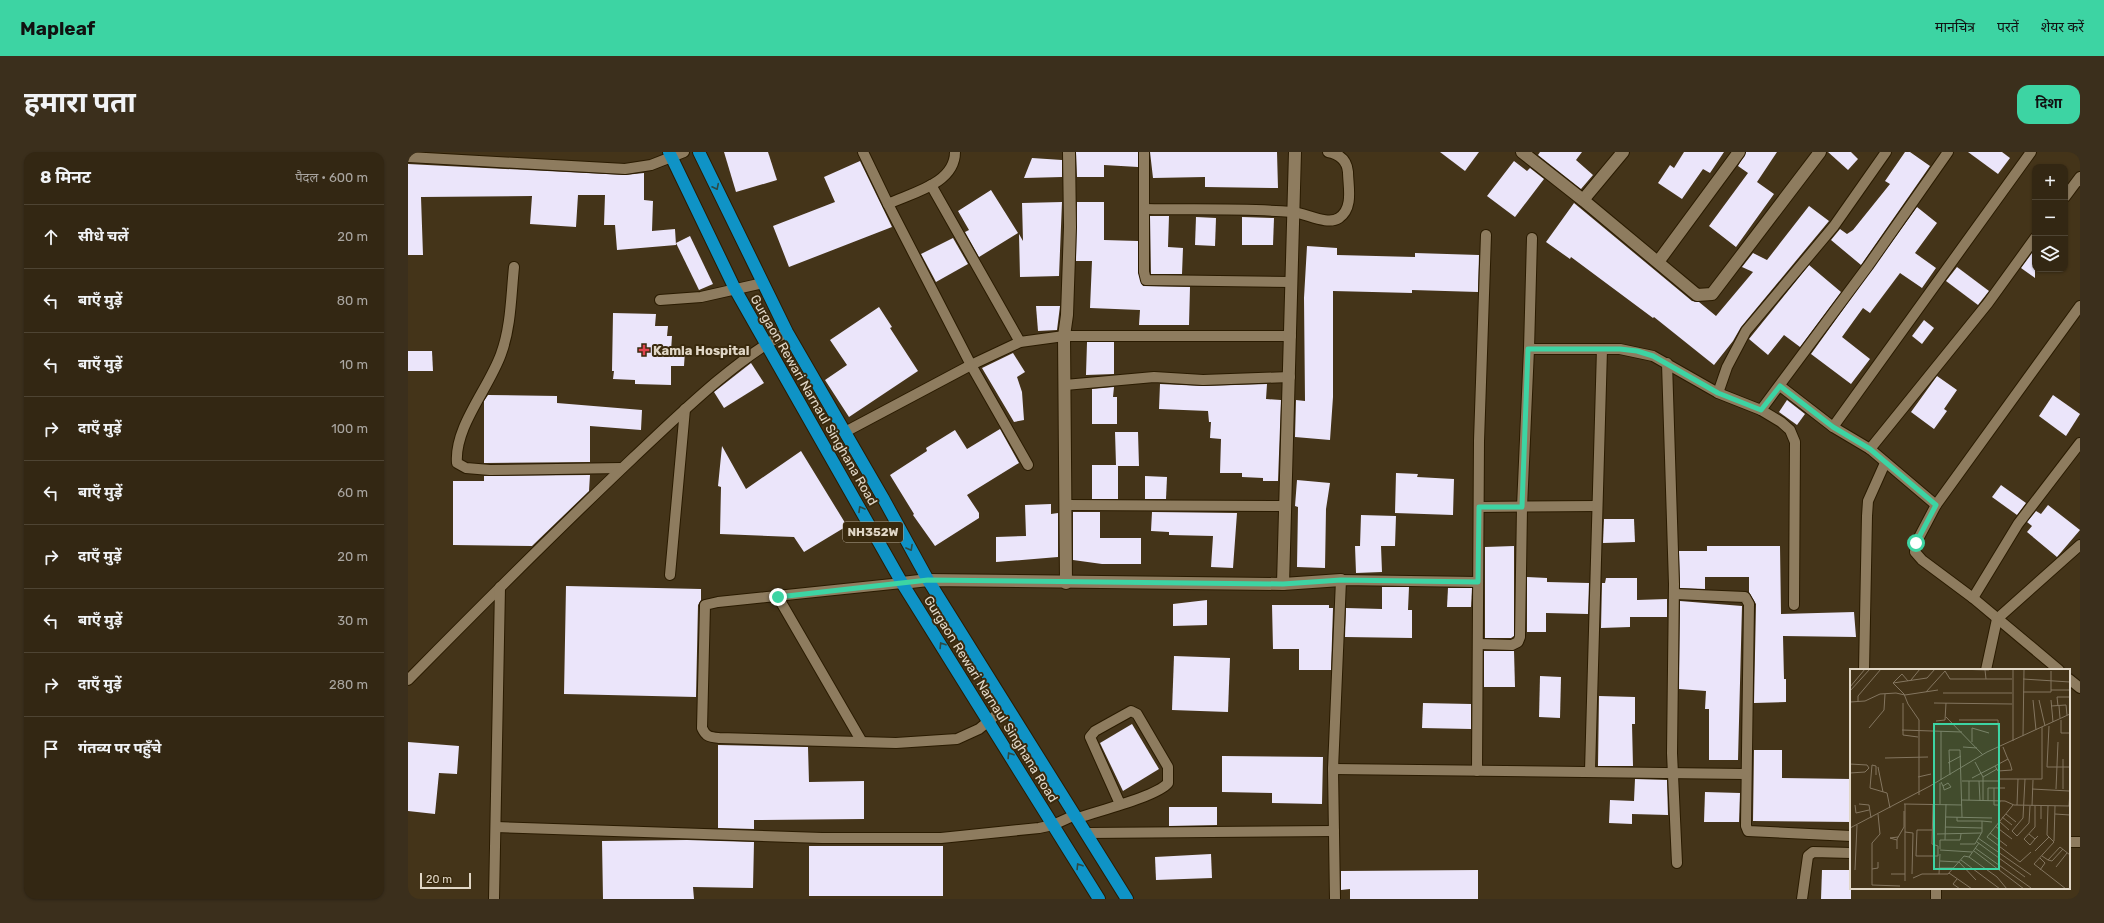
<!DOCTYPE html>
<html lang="hi">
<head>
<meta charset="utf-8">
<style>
  body { margin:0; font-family:Rubik,"Noto Sans Devanagari",sans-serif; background:#3b2f1c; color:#f1f3f6 }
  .controls { position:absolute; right:12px; top:12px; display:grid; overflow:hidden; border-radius:8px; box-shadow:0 1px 3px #0004 }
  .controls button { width:36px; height:36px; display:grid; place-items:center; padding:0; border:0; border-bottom:1px solid #4e4433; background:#332713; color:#f1f3f6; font:20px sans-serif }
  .scale { position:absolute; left:12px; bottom:10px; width:51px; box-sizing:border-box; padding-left:4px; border:2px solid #e1d7c7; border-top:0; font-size:11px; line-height:14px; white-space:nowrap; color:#e1d7c7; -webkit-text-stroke:3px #3a2a0e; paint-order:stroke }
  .stop { position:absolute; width:12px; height:12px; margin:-9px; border:3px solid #3dd4a3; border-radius:50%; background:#fff }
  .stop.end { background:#3dd4a3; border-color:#fff; box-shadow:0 1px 4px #0008 }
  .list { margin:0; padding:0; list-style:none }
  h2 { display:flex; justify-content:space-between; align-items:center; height:52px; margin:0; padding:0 16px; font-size:17px }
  h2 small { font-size:13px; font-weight:400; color:#a9a5a0 }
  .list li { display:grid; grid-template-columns:26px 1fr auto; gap:12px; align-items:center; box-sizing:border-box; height:64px; padding:0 16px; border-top:1px solid #4e4433 }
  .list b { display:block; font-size:15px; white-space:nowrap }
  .list em { font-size:13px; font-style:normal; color:#a9a5a0 }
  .icon { flex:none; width:22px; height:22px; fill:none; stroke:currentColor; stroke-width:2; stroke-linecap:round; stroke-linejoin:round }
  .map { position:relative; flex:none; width:1672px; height:747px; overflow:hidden; border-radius:12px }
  header { display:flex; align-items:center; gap:24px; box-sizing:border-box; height:56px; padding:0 20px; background:#3dd4a3; color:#111 }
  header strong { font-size:19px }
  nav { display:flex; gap:22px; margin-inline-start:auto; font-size:14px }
  .intro { display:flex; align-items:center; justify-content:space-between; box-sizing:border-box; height:96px; padding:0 24px }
  h1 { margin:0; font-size:28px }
  .button { padding:10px 18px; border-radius:12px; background:#3dd4a3; color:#111; font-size:14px; font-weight:700 }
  main { display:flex; gap:24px; padding:0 24px }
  aside { flex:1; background:#332713; border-radius:12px; box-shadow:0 1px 3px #0004 }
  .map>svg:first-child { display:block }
  .building { fill:#ebe5fa }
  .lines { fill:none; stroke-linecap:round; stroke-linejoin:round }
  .lane-casing { stroke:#2a1b01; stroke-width:12 }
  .street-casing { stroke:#2a1b01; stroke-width:14 }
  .highway-casing { stroke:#2a1b01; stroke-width:14 }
  .lane { stroke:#8e7c5f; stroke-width:10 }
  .street { stroke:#8e7c5f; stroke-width:12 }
  .highway { stroke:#0f93c6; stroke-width:12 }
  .oneway { stroke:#2d4a45 }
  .route { stroke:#3dd4a3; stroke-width:5 }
  .health-dot { fill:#e0444e; stroke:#3a2a0e; stroke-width:1.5 }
  .labels { text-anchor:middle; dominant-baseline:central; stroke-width:4; stroke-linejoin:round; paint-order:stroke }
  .shield { fill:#3a2a0e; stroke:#afa390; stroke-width:1 }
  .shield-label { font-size:12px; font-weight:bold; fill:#e1d7c7 }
  .poi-label { font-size:13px; font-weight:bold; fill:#e1d7c7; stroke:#3a2a0e; text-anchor:start }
  .street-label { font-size:13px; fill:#e1d7c7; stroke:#3a2a0e }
  .inset-road { fill:none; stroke:#83755f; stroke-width:1 }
  .view { fill:#3dd4a3; fill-opacity:0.15; stroke:#3dd4a3; stroke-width:2 }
  .inset-edge { fill:none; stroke:#e1d7c7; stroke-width:2 }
</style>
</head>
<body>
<header>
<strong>Mapleaf</strong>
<nav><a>मानचित्र</a><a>परतें</a><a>शेयर करें</a></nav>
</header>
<div class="intro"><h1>हमारा पता</h1><a class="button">दिशा</a></div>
<main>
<aside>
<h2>8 मिनट<small>पैदल · 600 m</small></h2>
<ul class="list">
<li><svg class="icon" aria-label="ahead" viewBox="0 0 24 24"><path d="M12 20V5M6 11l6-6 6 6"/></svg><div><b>सीधे चलें</b></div><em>20 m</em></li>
<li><svg class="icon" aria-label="left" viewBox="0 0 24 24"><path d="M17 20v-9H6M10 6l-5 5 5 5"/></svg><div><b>बाएँ मुड़ें</b></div><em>80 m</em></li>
<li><svg class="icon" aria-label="left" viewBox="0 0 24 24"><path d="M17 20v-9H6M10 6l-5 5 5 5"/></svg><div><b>बाएँ मुड़ें</b></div><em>10 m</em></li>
<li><svg class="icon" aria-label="right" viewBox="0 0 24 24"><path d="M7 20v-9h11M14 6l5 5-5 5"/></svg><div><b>दाएँ मुड़ें</b></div><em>100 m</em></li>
<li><svg class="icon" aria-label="left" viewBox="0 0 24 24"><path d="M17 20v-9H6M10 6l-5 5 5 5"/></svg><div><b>बाएँ मुड़ें</b></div><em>60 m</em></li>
<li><svg class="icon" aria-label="right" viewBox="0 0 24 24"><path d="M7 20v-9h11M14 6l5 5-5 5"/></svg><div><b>दाएँ मुड़ें</b></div><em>20 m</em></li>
<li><svg class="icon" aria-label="left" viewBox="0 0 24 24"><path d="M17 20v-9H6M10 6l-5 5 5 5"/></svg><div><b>बाएँ मुड़ें</b></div><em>30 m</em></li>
<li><svg class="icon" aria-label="right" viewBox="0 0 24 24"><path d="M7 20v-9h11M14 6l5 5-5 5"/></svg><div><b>दाएँ मुड़ें</b></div><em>280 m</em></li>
<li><svg class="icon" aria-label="arrive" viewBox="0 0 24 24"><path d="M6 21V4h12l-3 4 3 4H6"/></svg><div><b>गंतव्य पर पहुँचे</b></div></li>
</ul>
</aside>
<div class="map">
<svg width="1672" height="747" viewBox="0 0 1672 747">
  <rect width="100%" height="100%" fill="#443419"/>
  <!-- building -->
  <g class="building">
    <polygon points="316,0 360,0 369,28 328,40"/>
    <polygon points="668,0 730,0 730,15 696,13 696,25 669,25"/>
    <polygon points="742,0 869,0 870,36 797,35 797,25 745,26"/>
    <polygon points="1032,0 1071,0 1057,19"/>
    <polygon points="1132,0 1174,0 1168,8 1185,23 1173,37 1130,3"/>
    <polygon points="1276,0 1316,0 1302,21 1295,17 1274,47 1250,31 1262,13 1266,16"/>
    <polygon points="1338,0 1369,0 1349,30 1366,42 1328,95 1301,74 1340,21 1330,14"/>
    <polygon points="1420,0 1443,0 1450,7 1440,18"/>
    <polygon points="1497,0 1502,0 1522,14 1453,113 1423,88 1432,77 1439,82 1445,78 1482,32 1477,29"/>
    <polygon points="1560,0 1594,0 1602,6 1590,22"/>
    <polygon points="624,6 654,8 654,25 616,26"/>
    <polygon points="452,9 484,75 381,115 365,74 427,50 416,25"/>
    <polygon points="1106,9 1119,19 1122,16 1136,27 1107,65 1079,44"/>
    <polygon points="0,12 217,23 236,21 236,48 245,49 244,79 267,77 268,93 209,98 207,73 196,73 197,43 170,43 168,75 122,72 124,44 13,45 15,103 0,103"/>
    <polygon points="583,38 610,81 571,105 557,80 561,78 550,59"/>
    <polygon points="654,50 651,124 612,125 611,82 615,89 614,51"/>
    <polygon points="669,50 696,50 696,88 730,89 730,120 735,134 782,135 781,173 731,173 732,158 682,156 684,109 668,109"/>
    <polygon points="1166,51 1284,149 1291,150 1308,164 1345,120 1334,115 1345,101 1359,108 1401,54 1421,69 1333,175 1325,189 1306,213 1246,165 1245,166 1163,105 1162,107 1138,90"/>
    <polygon points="1509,55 1529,71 1507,101 1528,116 1514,136 1492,121 1462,161 1455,156 1434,185 1462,207 1443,232 1403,202"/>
    <polygon points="742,64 761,64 760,95 775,96 774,122 743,122"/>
    <polygon points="788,65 808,66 807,94 787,93"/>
    <polygon points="834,65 866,66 865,93 834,93"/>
    <polygon points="282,84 305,132 291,138 268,91"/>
    <polygon points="545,86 560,112 528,130 513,102"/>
    <polygon points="899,94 929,96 929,103 1007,105 1007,101 1071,103 1070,140 1004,138 1004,141 925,139 925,245 922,288 887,285 888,248 897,249 896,146"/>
    <polygon points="1627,97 1627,126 1613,116"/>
    <polygon points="1401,113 1433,140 1392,195 1376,183 1360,203 1341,187"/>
    <polygon points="1549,115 1581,139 1570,153 1538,129"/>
    <polygon points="628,154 652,154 649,178 630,179"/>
    <polygon points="471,155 484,175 482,176 510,219 441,265 417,228 439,213 422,188"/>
    <polygon points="205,161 248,162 247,174 260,174 259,184 264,184 263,199 277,199 276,214 263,214 263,233 227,232 227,228 205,227 206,219 204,219"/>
    <polygon points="1516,168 1526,176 1514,192 1504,184"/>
    <polygon points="679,190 706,190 706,222 678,223"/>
    <polygon points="0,199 24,199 25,219 0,219"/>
    <polygon points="605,201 617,220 609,225 614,240 616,268 606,270 574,216"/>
    <polygon points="343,211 356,231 316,256 306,240"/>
    <polygon points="1529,224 1549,238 1536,257 1539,259 1526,277 1503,260"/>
    <polygon points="752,232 795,234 859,232 858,247 873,248 870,329 855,329 855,326 834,325 834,321 812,321 813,287 802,286 803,270 801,270 800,259 751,257"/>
    <polygon points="706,235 705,245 709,245 709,272 684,272 684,237"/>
    <polygon points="80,243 149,244 149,251 234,258 233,278 182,274 182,310 76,311 76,249"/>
    <polygon points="1645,243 1672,262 1658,284 1631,264"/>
    <polygon points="1379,248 1397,262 1389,273 1371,260"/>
    <polygon points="592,277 611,311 559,343 571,361 571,366 527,394 505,363 506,362 482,323 519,299 518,296 547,278 559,297"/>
    <polygon points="707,280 730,280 731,314 710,314 710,347 684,347 684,313 708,313"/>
    <polygon points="314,294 338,337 393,299 439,374 396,400 386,385 312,382 313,335 310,334"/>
    <polygon points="988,321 1010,322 1009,325 1046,327 1045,363 987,361"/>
    <polygon points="182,323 181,339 124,394 45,393 45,329 76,329 76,324"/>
    <polygon points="737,324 759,325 758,347 737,347"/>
    <polygon points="889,328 922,331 918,357 917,416 889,415 890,355 887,354"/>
    <polygon points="1593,333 1618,351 1609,363 1584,345"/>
    <polygon points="643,352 643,362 650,361 650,405 588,410 588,385 618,384 617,353"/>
    <polygon points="1640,353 1672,378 1649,405 1619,380 1624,374 1619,370 1628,359 1633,362"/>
    <polygon points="665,360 692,360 692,386 733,386 733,412 694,412 665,408"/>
    <polygon points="744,360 829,361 825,416 803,415 805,384 761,383 761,380 743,379"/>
    <polygon points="953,363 988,364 987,394 973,394 974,420 948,421 947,394 952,394"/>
    <polygon points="1196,367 1226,367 1227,390 1195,391"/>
    <polygon points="1106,394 1106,484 1103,486 1077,486 1077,395"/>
    <polygon points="1299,394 1372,394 1373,462 1446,460 1448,485 1375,484 1376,527 1378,527 1378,550 1346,551 1348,452 1341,440 1341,425 1297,425 1297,437 1272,436 1271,399 1299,399"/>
    <polygon points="1119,425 1139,426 1139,430 1181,431 1180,462 1138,461 1138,480 1119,480"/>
    <polygon points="1198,426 1229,426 1229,448 1259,447 1259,465 1222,465 1222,475 1193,476 1194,431 1197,431"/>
    <polygon points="158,434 293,437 293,448 290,453 288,545 156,542"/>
    <polygon points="974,435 1001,435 1000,458 1004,458 1004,486 937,485 938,456 974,457"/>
    <polygon points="1040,436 1064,436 1063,455 1039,455"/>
    <polygon points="799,448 799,473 765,474 765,452"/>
    <polygon points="1272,449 1334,454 1330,608 1301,608 1301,557 1297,557 1298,539 1271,537"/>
    <polygon points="864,453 921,453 921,456 925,456 923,518 891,518 891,497 865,497"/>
    <polygon points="1076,499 1106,499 1107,535 1076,535"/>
    <polygon points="766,504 822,506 820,560 764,558"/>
    <polygon points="1132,524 1153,525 1152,566 1131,565"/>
    <polygon points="1191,544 1227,545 1227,572 1224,572 1225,614 1190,614"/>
    <polygon points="1015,551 1063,552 1063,577 1014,576"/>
    <polygon points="724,572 751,617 715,639 692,591"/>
    <polygon points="0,590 51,594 49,622 31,621 27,662 0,659"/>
    <polygon points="310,593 400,595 401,630 456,629 456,667 346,668 346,677 310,676"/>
    <polygon points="1346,598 1374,598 1374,626 1443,627 1443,670 1345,669"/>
    <polygon points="814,604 915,605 914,652 864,651 864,641 814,640"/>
    <polygon points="1227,627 1259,628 1260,663 1224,662 1224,672 1201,671 1202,648 1226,649"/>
    <polygon points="1297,640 1332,641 1331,670 1296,670"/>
    <polygon points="761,655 809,655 809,673 761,674"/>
    <polygon points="279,688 346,690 345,736 285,735 286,747 195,747 194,689"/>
    <rect x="401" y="694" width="134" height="50"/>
    <polygon points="803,702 804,726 748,728 747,705"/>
    <polygon points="1070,718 1070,747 942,747 942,737 933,738 933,719"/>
    <polygon points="1414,718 1443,718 1443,747 1413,747"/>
  </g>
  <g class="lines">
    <!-- lane casing -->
    <g class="lane-casing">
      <g id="lane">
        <path d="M 455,0 L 480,52 C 503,41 547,32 547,0"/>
        <polyline points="736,0 736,120 738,128 884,130"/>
        <polyline points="0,5 217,17 243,13 276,0"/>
        <polyline points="523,33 612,190"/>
        <polyline points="1657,45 1672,25"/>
        <polyline points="480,52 563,213 620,313"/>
        <path d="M 737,57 C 786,58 835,56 884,60 C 898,61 919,74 931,66 C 946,56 940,34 940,20 C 939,8 931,2 920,0"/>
        <polyline points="1124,86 1121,197 1212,197 1245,204 1310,241 1353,258 1373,270 1382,278 1387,290 1386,453"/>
        <path d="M 106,115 C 103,144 103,175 93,202 C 81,236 46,275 49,311 L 58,316 L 82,318 L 214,316"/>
        <polyline points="252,148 293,145 355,131"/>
        <polyline points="1259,211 1266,432 1264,601 1269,711"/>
        <polyline points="657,233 746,225 795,228 882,225"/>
        <polyline points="1372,234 1425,275 1462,297 1528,353 1508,391 1507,400 1514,408 1565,446 1651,518"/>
        <polyline points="1310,241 1319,215 1338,179 1426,74 1478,0"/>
        <polyline points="1353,258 1460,114 1540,0"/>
        <polyline points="1425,275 1623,0"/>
        <polyline points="437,280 563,213 612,190 656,184 883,184"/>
        <polyline points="1462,297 1580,151 1627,86"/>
        <polyline points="658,353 878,354"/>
        <polyline points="1528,353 1672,154"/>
        <polyline points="1071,355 1189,354"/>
        <polyline points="262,423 277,257"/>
        <path d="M 494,431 L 310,450 L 297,453 L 294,576 C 298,585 302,585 311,586 L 488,591 L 549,587 L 571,577 L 599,554"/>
        <polyline points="1266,442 1337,445 1341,452 1338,674 1340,679 1443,684"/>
        <polyline points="370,445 454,590"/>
        <polyline points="1565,446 1610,372 1672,291"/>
        <polyline points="1070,492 1104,493 1110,490 1112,485 1114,355 1121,197"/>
        <polyline points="1456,518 1459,364 1460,349 1477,311"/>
        <polyline points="1578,518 1589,467 1672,393"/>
        <polyline points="1661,527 1672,536"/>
        <path d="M 0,528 C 74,453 148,379 225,306 C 271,263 324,210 379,180"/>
        <polyline points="925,617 1337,622"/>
        <polyline points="1069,619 1071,289 1078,83"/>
        <polyline points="1182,619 1194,197"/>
        <path d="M 670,666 C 689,659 748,645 760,631 L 760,615 L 729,562 L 723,559 L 687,579 L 682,585 L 712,652"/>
        <polyline points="88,675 414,686 533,686 631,676 645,673 667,663"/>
        <polyline points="679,681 926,679"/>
        <polyline points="1661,690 1672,690"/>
        <polyline points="86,747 92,435"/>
        <polyline points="927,747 925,617 933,428 1070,430"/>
        <polyline points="1394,747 1400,704 1405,700 1443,701"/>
        <polyline points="1528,747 1528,736"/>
      </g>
    </g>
    <!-- street casing -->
    <g class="street-casing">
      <g id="street">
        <polyline points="1114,0 1175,48 1289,143 1304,142 1412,0"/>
        <polyline points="1175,48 1215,0"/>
        <polyline points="1250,110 1331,0"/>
        <polyline points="494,431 520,428 875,432 933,428"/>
        <polyline points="658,431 656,184 659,163 662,75 661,0"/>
        <polyline points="875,432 887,0"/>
      </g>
    </g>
    <!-- highway casing -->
    <g class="highway-casing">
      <g id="highway">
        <polyline points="261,0 327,137 494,431 691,747"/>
        <polyline points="291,0 379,180 475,346 520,428 719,747"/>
      </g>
    </g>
    <!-- lane -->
    <use href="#lane" class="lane"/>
    <!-- street -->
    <use href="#street" class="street"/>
    <!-- highway -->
    <use href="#highway" class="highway"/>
  </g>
  <!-- one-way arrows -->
  <defs><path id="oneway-chevron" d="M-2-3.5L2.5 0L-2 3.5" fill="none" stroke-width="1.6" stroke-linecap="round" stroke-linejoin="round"/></defs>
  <g class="oneway">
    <use href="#oneway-chevron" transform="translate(308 35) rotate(64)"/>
    <use href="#oneway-chevron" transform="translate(453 357) rotate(-120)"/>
    <use href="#oneway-chevron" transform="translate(502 396) rotate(61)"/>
    <use href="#oneway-chevron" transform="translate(534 493) rotate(-122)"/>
    <use href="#oneway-chevron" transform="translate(602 603) rotate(-122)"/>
    <use href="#oneway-chevron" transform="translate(671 714) rotate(-122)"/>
  </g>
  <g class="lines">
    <!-- route -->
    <polyline class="route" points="370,445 520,428 875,432 933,428 1070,430 1071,355 1114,355 1120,197 1212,197 1229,199 1245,204 1310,241 1353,258 1372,234 1425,275 1462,297 1528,353 1508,391"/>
  </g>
  <!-- markers -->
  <path class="health-dot" d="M234 192h4v4h4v4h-4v4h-4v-4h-4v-4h4z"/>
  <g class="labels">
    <!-- shield labels -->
    <rect class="shield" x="435" y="370" width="60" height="20" rx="3"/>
    <g class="shield-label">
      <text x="465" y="380">NH352W</text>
    </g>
    <!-- poi labels -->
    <g class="poi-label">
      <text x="245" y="198">Kamla Hospital</text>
    </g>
    <!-- street labels -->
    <g class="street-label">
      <text transform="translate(406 248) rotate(60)">Gurgaon Rewari Narnaul Singhana Road</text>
      <text transform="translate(583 547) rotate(58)">Gurgaon Rewari Narnaul Singhana Road</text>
    </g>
  </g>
  <!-- overview -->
  <g transform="translate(1442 517)">
    <rect width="220" height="220" fill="#443419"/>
    <path class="inset-road" d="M 109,0 L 135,1M 95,2 L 100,10 L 162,10M 136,10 L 135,1 L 139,1M 173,10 L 220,13M 61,11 L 70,0M 58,12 L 52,5 L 43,14 L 54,25 L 58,35 L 69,51 L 69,126M 43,14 L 77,9 L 85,0M 0,18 L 15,0M 201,21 L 220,21M 0,22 L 20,0M 76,23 L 95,2M 173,23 L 201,23 L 201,2M 93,24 L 162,24M 183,31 L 186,61M 189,31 L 195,57M 201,31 L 203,53M 0,33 L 15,32 L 30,25 L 46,24 L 55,26 L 88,21M 8,33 L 8,27 L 31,0M 53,34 L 53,66 L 68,68M 84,34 L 162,35M 201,37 L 216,36 L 217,46M 208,37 L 207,28 L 220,28M 209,37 L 210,49M 96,48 L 133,86M 109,51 L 148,51 L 149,78M 211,51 L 211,64 L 220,64M 86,52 L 95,51 L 96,34M 199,57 L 197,98 L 220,98M 19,59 L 34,41 L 35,25M 52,61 L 112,63M 91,62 L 91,111M 173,67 L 174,0M 163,72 L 163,0M 122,73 L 122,59 L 139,64M 220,74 L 220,106M 113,78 L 127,79M 153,78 L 157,88 L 160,94 L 162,101 L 148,102 L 145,97 L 158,90M 35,89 L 78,88M 213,90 L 213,120M 125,93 L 133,108 L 133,132M 98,94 L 111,87M 0,95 L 17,96 L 19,99 L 15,103 L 0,104M 28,98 L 33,123M 26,106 L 26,97 L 22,96 L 20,119 L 37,124 L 40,139M 100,106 L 99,81 L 110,81 L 112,148M 68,108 L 81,105M 133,108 L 147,100M 122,109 L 145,97M 150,110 L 192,110 L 192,58M 175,110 L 173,149 L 162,162 L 167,167 L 179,154 L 180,137M 112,112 L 150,112M 129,112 L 130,132M 91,113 L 93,117 L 94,120 L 94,121 L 101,118 L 98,114 L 93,117M 90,114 L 90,135M 144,119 L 144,136 L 149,136 L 150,132M 182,120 L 219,122M 206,120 L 208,73M 112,131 L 155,132 L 164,136 L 220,137M 119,131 L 119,112M 138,132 L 138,119 L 155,119M 9,135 L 19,136 L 21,149M 54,135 L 112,136M 55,135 L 55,163 L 63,164 L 62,205M 5,136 L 6,144 L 19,141M 163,136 L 137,168 L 170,193 L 181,183M 167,136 L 168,110M 182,137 L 183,111M 198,137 L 197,166 L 204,173 L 184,195 L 216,220M 219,137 L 220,122M 28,145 L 30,165 L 22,174 L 22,200 L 28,199 L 28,193M 156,145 L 166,153M 205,145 L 220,146M 96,148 L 142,149M 107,148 L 107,152 L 132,152M 152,148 L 162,156M 191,150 L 191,137M 149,152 L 159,161M 145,157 L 162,170M 95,158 L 132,159M 0,159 L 80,117 L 137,83 L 220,45M 82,161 L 67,161 L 66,187 L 88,187 L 88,177 L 82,175 L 83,136M 140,164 L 157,177M 87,165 L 131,164M 179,165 L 185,170 L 188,167M 128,169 L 181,206M 185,170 L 180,176 L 174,170 L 185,158 L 185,137M 47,171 L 40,169 L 48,168M 95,171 L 96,135M 204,172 L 205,137M 127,173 L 175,208M 110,175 L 125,175 L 132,163 L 132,152 L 142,153M 125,179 L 181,219M 47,180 L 47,170 L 54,158 L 54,142M 90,180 L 90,171 L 110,171 L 111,165M 90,181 L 122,183M 124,182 L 174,220M 185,182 L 199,168M 192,187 L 198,191 L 210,178 L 220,186M 119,188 L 147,208 L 157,220M 190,189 L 195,194 L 190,201M 111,191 L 150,220M 198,191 L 202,192 L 213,180M 90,192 L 109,193 L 126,211M 206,198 L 217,184M 89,199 L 104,199M 22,200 L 22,216 L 50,217M 5,201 L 7,156M 99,204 L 122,220M 41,205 L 55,205M 89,205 L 90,185M 63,209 L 72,205 L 98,205 L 114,187 L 119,188 L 129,174M 107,210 L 103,215 L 110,220M 55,212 L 55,163"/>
    <path class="view" d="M 84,55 L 149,55 L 149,200 L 84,200 Z"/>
    <rect width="220" height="220" class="inset-edge"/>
  </g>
</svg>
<div class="controls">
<button>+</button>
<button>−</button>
<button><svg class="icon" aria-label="layers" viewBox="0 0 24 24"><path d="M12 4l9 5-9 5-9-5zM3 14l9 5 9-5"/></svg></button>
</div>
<div class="scale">20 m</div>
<div class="stop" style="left:1508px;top:391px"></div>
<div class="stop end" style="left:370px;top:445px"></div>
</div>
</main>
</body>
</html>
